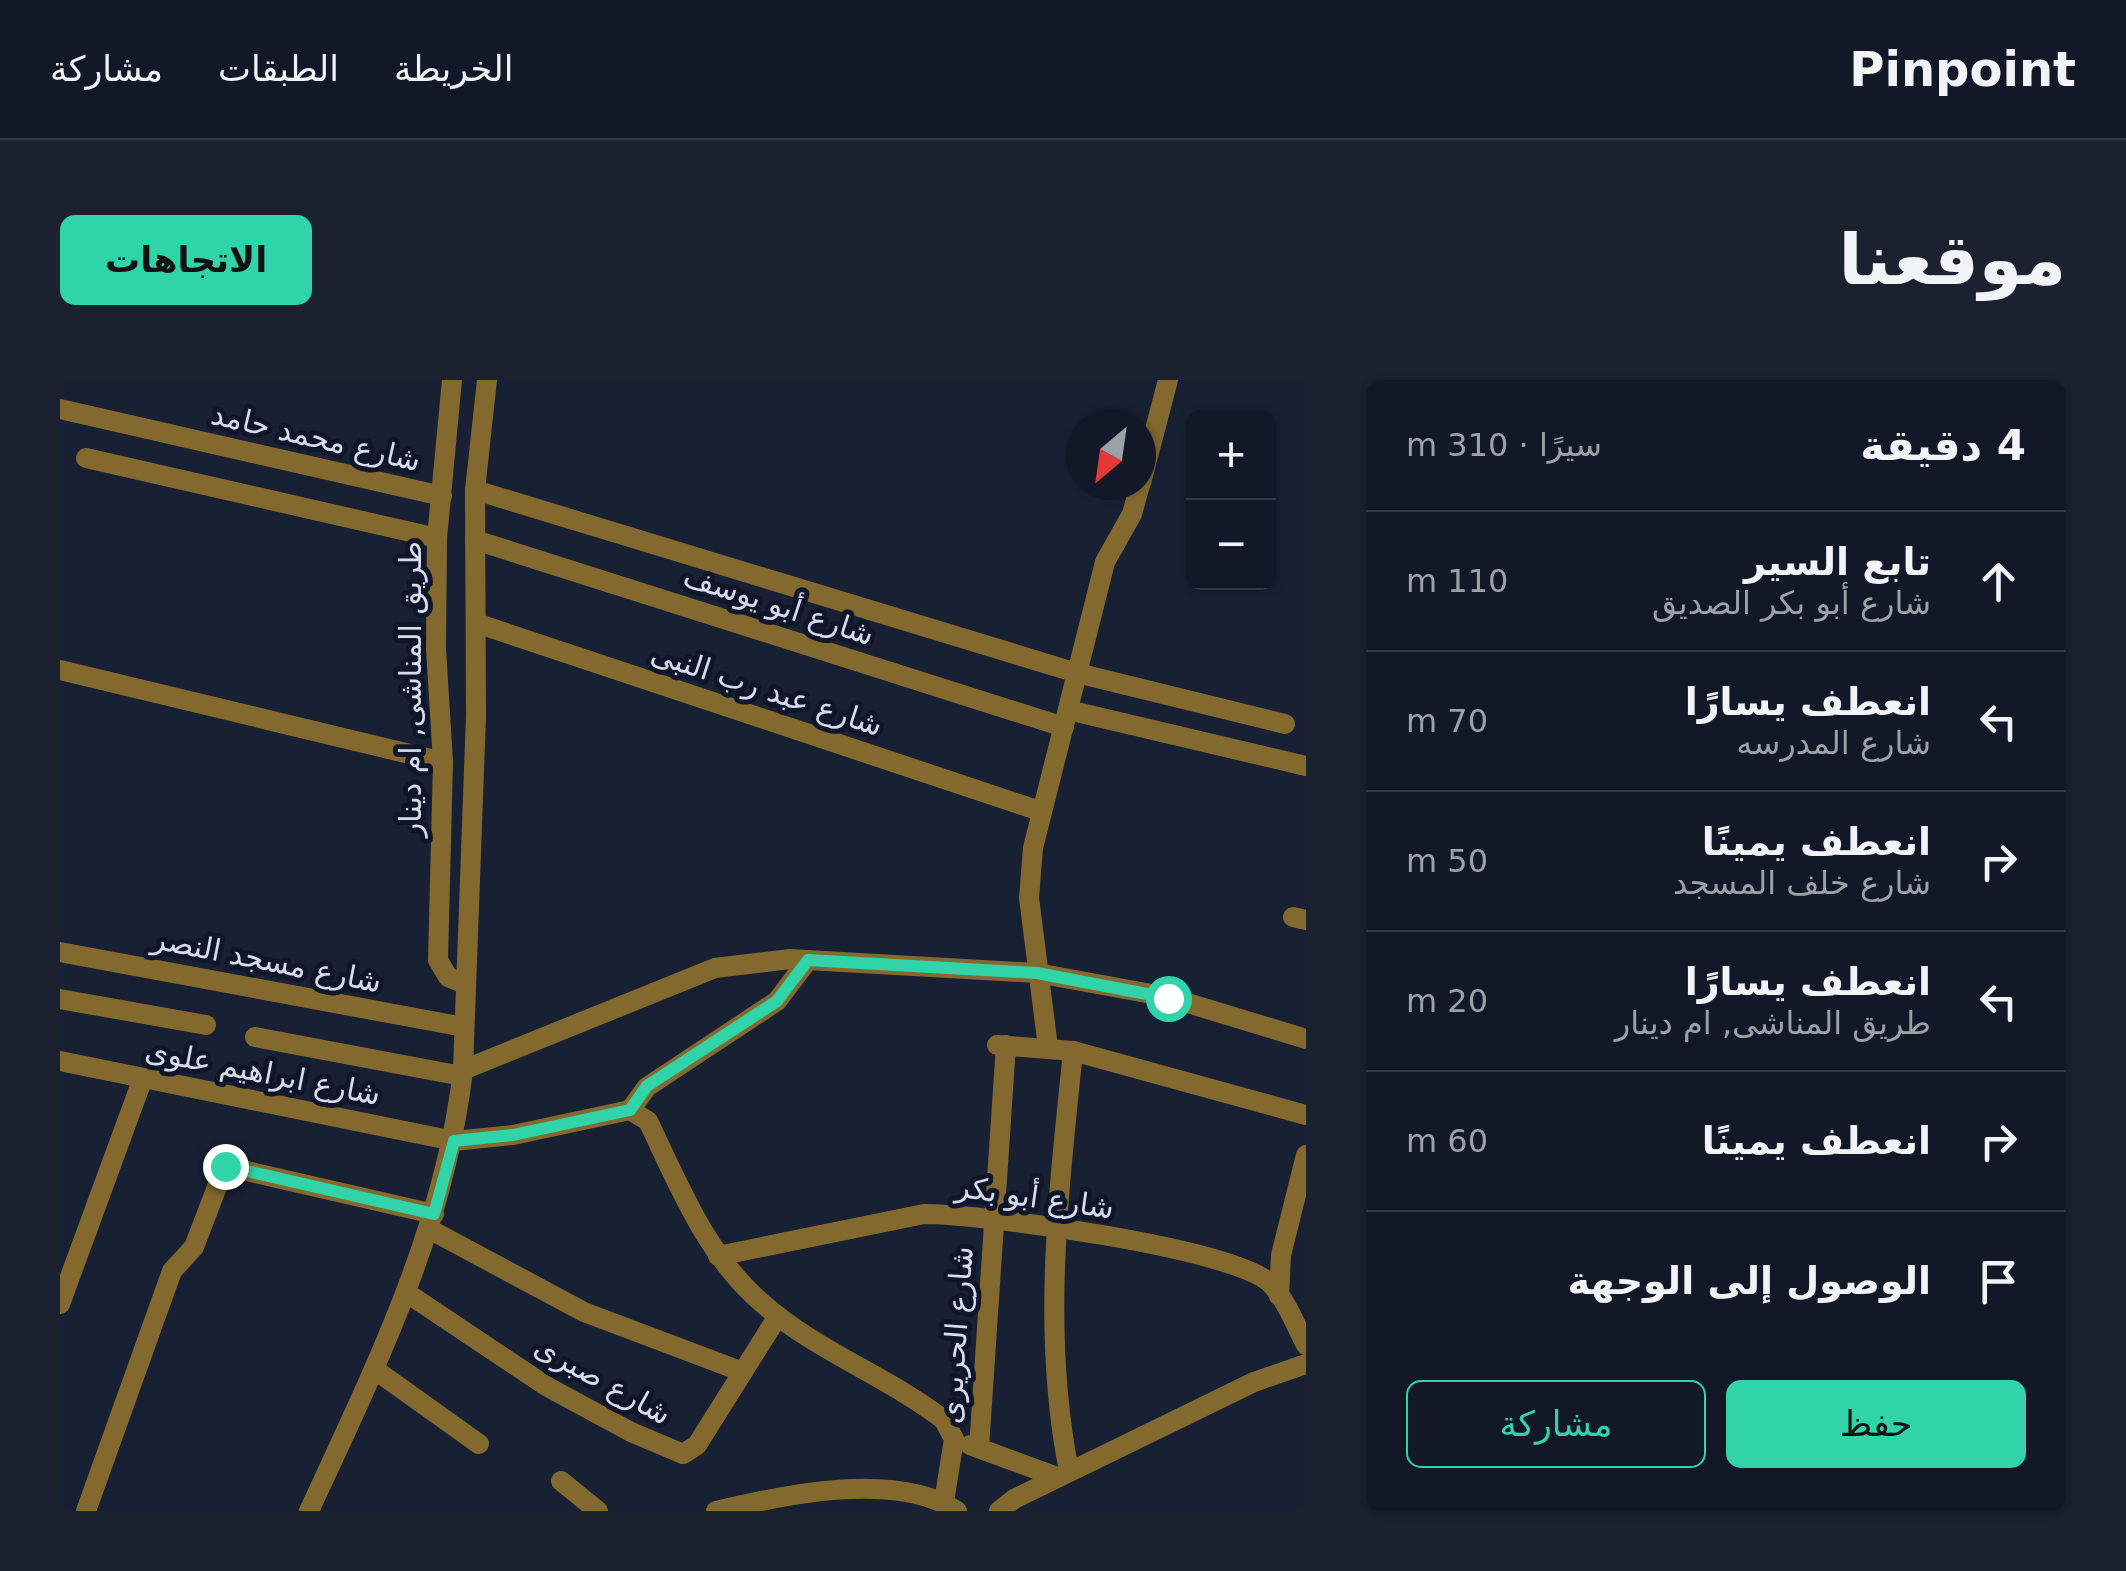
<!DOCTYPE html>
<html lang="ar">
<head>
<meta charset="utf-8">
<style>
  body { margin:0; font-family:"DejaVu Sans","Noto Naskh Arabic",sans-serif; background:#1b212f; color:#f1f3f6; direction:rtl }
  .controls { position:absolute; right:30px; top:30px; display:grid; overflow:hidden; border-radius:15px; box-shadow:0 2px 8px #0004 }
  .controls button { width:90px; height:90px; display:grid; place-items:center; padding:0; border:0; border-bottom:2px solid #313744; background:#121827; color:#f1f3f6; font:50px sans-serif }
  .compass { position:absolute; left:1006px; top:30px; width:90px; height:90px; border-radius:50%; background:#121827; box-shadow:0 2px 8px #0004; rotate:209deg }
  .stop { position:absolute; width:30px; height:30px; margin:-22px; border:8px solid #31d4a9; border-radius:50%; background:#fff }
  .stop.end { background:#31d4a9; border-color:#fff; box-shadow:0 2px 10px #0008 }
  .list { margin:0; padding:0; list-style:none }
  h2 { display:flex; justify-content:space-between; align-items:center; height:130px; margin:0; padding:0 40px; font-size:42px }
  h2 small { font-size:32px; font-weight:400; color:#9ca0a7 }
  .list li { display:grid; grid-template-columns:65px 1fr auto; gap:30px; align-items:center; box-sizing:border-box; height:140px; padding:0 40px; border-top:2px solid #313744 }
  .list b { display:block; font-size:38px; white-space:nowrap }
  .list p { margin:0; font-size:32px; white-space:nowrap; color:#9ca0a7 }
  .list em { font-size:32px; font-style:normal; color:#9ca0a7 }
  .actions { display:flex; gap:20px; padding:30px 40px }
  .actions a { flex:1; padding:22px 0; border:2px solid #31d4a9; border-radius:15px; text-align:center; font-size:35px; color:#31d4a9 }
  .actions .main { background:#31d4a9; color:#111 }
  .icon { flex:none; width:55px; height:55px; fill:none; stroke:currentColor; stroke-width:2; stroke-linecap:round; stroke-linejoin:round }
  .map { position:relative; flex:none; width:1246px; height:1131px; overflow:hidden; direction:ltr; border-radius:15px }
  header { display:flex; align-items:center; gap:60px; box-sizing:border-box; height:140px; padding:0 50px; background:#121827; border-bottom:2px solid #313744 }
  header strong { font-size:48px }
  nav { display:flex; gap:55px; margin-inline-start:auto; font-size:35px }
  .intro { display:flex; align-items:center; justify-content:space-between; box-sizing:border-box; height:240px; padding:0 60px }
  h1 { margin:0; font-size:70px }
  .button { padding:25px 45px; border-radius:15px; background:#31d4a9; color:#111; font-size:35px; font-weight:700 }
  main { display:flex; gap:60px; padding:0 60px }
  aside { flex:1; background:#121827; border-radius:15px; box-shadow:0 2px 8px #0004 }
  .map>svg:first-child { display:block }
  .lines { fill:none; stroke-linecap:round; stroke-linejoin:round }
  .minor { stroke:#84692e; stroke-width:20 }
  .tertiary { stroke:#84692e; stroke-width:20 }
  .route { stroke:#31d4a9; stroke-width:12 }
  .labels { text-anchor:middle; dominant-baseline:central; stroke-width:10; stroke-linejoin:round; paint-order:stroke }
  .street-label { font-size:30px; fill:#d7ddeb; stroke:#0f162a }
</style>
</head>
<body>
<header>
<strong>Pinpoint</strong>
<nav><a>الخريطة</a><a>الطبقات</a><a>مشاركة</a></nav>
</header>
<div class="intro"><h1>موقعنا</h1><a class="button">الاتجاهات</a></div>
<main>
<aside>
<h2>4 دقيقة<small>سيرًا · 310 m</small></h2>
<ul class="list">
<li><svg class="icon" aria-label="ahead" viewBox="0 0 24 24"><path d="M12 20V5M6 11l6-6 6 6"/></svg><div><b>تابع السير</b><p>شارع أبو بكر الصديق</p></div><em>110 m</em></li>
<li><svg class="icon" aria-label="left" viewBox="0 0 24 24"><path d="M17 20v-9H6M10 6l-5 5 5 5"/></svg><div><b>انعطف يسارًا</b><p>شارع المدرسه</p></div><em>70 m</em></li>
<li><svg class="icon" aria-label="right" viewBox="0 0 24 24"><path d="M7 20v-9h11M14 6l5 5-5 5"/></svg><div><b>انعطف يمينًا</b><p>شارع خلف المسجد</p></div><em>50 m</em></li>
<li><svg class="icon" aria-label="left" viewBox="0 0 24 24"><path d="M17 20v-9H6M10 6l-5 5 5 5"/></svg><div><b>انعطف يسارًا</b><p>طريق المناشى, ام دينار</p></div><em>20 m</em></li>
<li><svg class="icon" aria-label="right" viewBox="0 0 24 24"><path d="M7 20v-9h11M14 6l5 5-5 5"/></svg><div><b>انعطف يمينًا</b></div><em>60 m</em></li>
<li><svg class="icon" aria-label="arrive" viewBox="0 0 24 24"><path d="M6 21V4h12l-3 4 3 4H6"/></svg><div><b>الوصول إلى الوجهة</b></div></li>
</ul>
<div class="actions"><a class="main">حفظ</a><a>مشاركة</a></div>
</aside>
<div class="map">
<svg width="1246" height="1131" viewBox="0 0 1246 1131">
  <rect width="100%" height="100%" fill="#182034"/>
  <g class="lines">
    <!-- minor -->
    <g class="minor">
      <polyline points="392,0 377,158 376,269 383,382 378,580 388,597 405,604"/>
      <polyline points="0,29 382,116"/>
      <polyline points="26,78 377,158"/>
      <polyline points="1081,103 1108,0"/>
      <polyline points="415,110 1017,293 1225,344"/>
      <polyline points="415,160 1004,347"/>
      <polyline points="416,243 980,431"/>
      <polyline points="0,290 383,382"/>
      <polyline points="1008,330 1246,386"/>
      <polyline points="1233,537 1246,540"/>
      <polyline points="0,572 404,647"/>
      <polyline points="0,619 146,645"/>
      <polyline points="195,657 402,696"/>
      <polyline points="937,665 1013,671 1246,735"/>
      <polyline points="988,667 969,518 973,468 1045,182 1072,134 1080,105"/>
      <polyline points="0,681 394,761 453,755 570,730"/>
      <path d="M 570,730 L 588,741 C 619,805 646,875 702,923 C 756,971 827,996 884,1040 L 894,1059 L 884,1122"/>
      <polyline points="570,730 587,707 717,621 748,580"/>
      <polyline points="369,849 524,932 683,992"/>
      <path d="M 658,876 L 864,834 C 921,834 1176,868 1211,904 C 1226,920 1236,946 1246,965"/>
      <polyline points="347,913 486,1006 571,1052 623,1074 637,1065 718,936"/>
      <polyline points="1219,916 1221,875 1246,775"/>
      <polyline points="0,924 83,698"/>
      <polyline points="314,989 419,1064"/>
      <polyline points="910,1065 997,1097"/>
      <polyline points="919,1068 946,665"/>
      <path d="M 1009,1091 C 981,951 999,811 1013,671"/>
      <polyline points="501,1101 538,1131"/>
      <polyline points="26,1131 112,891 134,867 165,786 374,834"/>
      <path d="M 249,1131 C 315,988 385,848 403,690"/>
      <path d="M 656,1131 C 723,1115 836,1090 897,1131"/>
      <polyline points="939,1131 954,1119 1194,1002 1246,984"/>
    </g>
    <!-- tertiary -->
    <polyline class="tertiary" points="427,0 415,110 416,336 403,690 655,588 730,579 977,593 1108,617 1246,659"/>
  </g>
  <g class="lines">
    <!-- route -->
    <polyline class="route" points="165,786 374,834 394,761 453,755 570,730 587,706 717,621 748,580 977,593 1108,618"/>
  </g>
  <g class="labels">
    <!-- street labels -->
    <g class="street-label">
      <text transform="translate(256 57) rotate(13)">شارع محمد حامد</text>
      <text transform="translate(719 225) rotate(18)">شارع أبو يوسف</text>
      <text transform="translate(350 309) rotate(-90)">طريق المناشى, ام دينار</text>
      <text transform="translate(707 309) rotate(18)">شارع عبد رب النبى</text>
      <text transform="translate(207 580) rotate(11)">شارع مسجد النصر</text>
      <text transform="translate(203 692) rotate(11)">شارع ابراهيم علوى</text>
      <text transform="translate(975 817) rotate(8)">شارع أبو بكر</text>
      <text transform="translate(896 955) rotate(-86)">شارع الحريرى</text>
      <text transform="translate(543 1000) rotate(29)">شارع صبرى</text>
    </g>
  </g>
</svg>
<div class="controls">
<button>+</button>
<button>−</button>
</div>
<svg class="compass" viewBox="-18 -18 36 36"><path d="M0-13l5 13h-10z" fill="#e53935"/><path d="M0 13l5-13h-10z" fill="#9ca0a7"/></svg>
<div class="stop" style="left:1108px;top:618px"></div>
<div class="stop end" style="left:165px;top:786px"></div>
</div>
</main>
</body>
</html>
